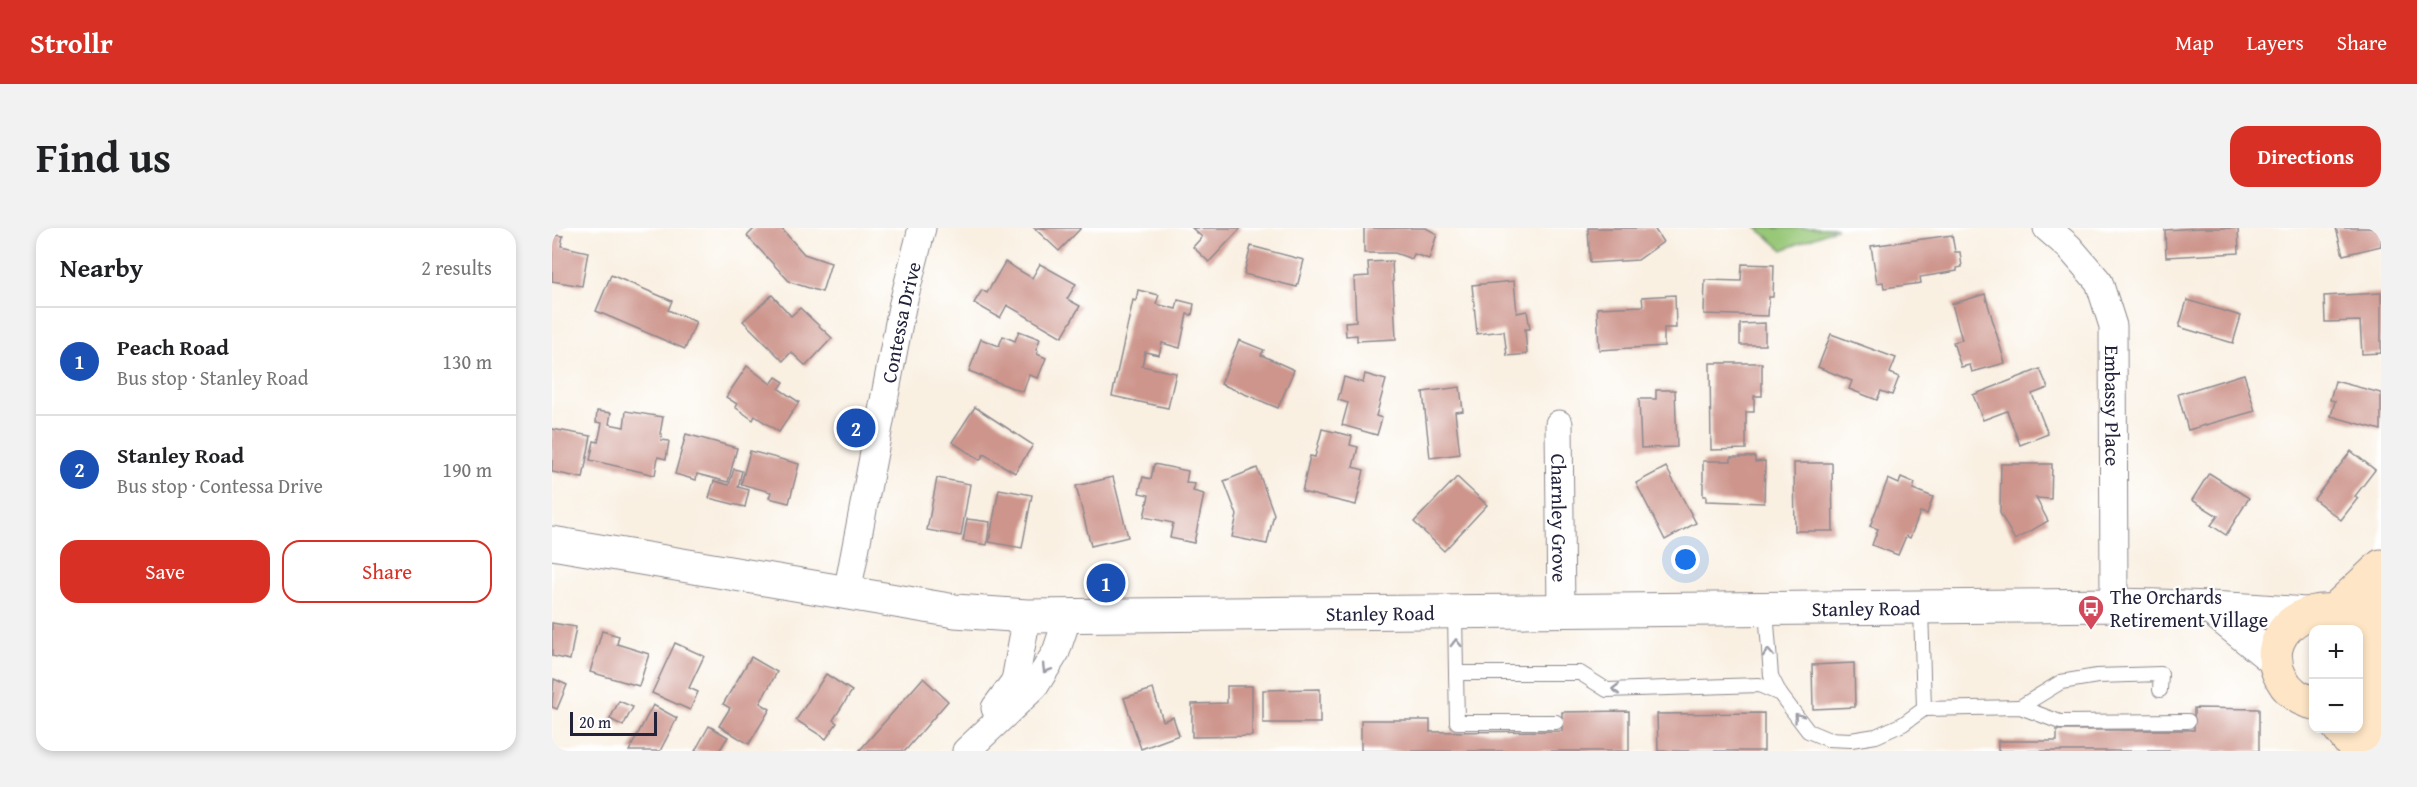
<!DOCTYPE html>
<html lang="en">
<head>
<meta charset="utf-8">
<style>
  body { margin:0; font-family:"Gentium Book Plus",serif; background:#f2f2f2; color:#202124 }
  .controls { position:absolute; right:18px; bottom:18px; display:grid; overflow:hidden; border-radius:12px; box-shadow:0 3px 9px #0003 }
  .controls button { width:54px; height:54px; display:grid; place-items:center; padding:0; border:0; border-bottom:2px solid #e0e0e0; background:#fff; color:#202124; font:30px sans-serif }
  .scale { position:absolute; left:18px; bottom:15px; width:87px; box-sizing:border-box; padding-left:6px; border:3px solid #22223b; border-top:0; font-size:16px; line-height:21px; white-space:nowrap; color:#22223b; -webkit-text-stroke:4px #fff; paint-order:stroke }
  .you { position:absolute; left:1134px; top:332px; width:21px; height:21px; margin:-15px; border:4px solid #fff; border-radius:50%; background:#1a73e8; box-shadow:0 0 0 9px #1a73e833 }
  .badge { display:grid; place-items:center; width:39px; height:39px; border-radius:50%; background:#d93025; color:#fff; font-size:20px; font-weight:700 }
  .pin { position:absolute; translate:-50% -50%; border:3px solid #fff; box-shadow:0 2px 6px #0006 }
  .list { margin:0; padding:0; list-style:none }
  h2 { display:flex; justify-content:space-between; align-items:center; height:78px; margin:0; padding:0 24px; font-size:26px }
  h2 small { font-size:20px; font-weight:400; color:#757577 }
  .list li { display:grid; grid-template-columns:39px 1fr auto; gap:18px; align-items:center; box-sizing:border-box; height:108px; padding:0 24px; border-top:2px solid #e0e0e0 }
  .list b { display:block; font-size:22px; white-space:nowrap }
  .list p { margin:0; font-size:20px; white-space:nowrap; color:#757577 }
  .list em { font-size:20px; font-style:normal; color:#757577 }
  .actions { display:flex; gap:12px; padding:18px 24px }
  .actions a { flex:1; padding:14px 0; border:2px solid #d93025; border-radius:18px; text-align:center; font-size:21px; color:#d93025 }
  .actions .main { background:#d93025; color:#fff }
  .map { position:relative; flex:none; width:1829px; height:523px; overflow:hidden; border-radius:18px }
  header { display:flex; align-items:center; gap:36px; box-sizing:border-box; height:84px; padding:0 30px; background:#d93025; color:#fff }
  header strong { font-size:28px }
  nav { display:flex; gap:33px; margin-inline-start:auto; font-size:21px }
  .intro { display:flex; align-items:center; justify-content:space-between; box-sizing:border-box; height:144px; padding:0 36px }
  h1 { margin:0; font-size:42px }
  .button { padding:15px 27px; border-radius:18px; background:#d93025; color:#fff; font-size:21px; font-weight:700 }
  main { display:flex; gap:36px; padding:0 36px }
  aside { flex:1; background:#fff; border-radius:18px; box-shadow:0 3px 9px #0003 }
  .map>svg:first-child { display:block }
  .green { fill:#97c777; stroke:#5c7459; stroke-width:1.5 }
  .building { fill:#cd958c }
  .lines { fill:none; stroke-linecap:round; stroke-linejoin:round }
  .service-casing { stroke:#8e898e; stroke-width:16 }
  .minor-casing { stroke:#8e898e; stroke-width:29 }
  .tertiary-casing { stroke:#8e898e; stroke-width:35 }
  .secondary-casing { stroke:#8e898e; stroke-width:35 }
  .service { stroke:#fff; stroke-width:14 }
  .minor { stroke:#fff; stroke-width:27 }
  .tertiary { stroke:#fff; stroke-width:33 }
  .secondary { stroke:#fde5c5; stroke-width:33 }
  .oneway { stroke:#9c9ca7 }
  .labels { text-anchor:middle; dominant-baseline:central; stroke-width:4.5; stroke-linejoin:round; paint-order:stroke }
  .street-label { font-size:20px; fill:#22223b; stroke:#fff }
  .poi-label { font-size:20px; fill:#22223b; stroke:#fff; text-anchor:start }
</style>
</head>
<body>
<header>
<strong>Strollr</strong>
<nav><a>Map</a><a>Layers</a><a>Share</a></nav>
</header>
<div class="intro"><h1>Find us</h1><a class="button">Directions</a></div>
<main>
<aside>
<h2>Nearby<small>2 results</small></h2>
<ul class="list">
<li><span class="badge" style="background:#1a4fb4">1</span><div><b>Peach Road</b><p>Bus stop · Stanley Road</p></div><em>130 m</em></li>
<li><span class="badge" style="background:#1a4fb4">2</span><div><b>Stanley Road</b><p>Bus stop · Contessa Drive</p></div><em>190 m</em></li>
</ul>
<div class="actions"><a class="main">Save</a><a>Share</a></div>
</aside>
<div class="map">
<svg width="1829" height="523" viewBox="0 0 1829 523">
  <rect width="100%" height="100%" fill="#fff"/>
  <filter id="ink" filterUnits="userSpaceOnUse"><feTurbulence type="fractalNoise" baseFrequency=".0167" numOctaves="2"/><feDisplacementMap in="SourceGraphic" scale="12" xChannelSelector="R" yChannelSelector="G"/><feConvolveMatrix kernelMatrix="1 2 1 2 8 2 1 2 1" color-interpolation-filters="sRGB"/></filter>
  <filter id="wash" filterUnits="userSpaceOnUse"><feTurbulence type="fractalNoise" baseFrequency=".008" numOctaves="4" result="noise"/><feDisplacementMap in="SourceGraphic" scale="24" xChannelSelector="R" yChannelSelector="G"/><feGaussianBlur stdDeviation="1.35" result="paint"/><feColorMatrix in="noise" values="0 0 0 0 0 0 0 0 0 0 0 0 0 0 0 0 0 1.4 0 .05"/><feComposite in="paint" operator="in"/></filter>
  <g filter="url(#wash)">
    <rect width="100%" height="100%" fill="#f9f0e2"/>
    <!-- green -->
    <polygon class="green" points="1205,0 1285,0 1231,22"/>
    <g id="blocks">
      <!-- building -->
      <g class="building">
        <polygon points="203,0 229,0 252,26 279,35 270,64 238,54 195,8"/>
        <polygon points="482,0 529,0 507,23"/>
        <polygon points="640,0 689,0 657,34 641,19 650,9"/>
        <polygon points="812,0 874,0 885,6 877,31 862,26 860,31 843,25 812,25"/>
        <polygon points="1036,0 1102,0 1111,14 1086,32 1038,35"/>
        <polygon points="1647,0 1686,0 1687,25 1614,29 1613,2"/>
        <polygon points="1784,0 1829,0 1829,18 1791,27"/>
        <polygon points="0,7 11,8 9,18 36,24 30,58 0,53"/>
        <polygon points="1400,7 1403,24 1408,24 1410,39 1405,40 1405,43 1368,49 1369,55 1332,60 1331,54 1325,55 1319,18"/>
        <polygon points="699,18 752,32 745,59 692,46"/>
        <polygon points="840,33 844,111 805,113 805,107 794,108 793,94 804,93 802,49 817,48 816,34"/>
        <polygon points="453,34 480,50 488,36 524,56 515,71 528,78 510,109 455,77 448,90 422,75 430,62 435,65"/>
        <polygon points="1190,36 1222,37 1221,69 1217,69 1216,88 1152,86 1153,52 1189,53"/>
        <polygon points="59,47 120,73 116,82 144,94 133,121 44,83"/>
        <polygon points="962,53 965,85 975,83 978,101 973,101 975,126 955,128 952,103 925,106 920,57"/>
        <polygon points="586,62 607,67 604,76 624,81 626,72 642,76 640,87 635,86 628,120 610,115 607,127 593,124 590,138 624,145 616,180 560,168 581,72 584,73"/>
        <polygon points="1829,65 1829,125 1810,126 1808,93 1773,94 1772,68"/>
        <polygon points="1433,66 1453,135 1420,144 1418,137 1409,139 1401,114 1410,112 1400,76"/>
        <polygon points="220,67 239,88 248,80 280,110 254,138 239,124 231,133 191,93"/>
        <polygon points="1123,67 1124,100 1112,100 1112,118 1047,122 1045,80 1091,78 1090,69"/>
        <polygon points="1635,72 1689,88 1681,115 1627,99"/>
        <polygon points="1213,95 1213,117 1188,117 1188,96"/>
        <polygon points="467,103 488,111 484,122 486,123 485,126 494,130 486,150 477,147 471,164 417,143 429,111 447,118 451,108 463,113"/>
        <polygon points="1279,106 1344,130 1338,145 1347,149 1340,167 1329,163 1325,172 1297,161 1300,153 1266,139"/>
        <polygon points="687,112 712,122 709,127 742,142 726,180 669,156"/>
        <polygon points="1158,135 1210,135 1210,168 1202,168 1202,184 1194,184 1194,221 1159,222"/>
        <polygon points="195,138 219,156 224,149 232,154 227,161 247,174 227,204 203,188 201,192 183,179 185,176 174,169"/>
        <polygon points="1488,141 1496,160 1480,166 1496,206 1468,217 1455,183 1431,192 1421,167"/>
        <polygon points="813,146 834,152 824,188 830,190 825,207 790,197 796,175 786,172 792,149 811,155"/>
        <polygon points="1692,146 1703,183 1636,202 1626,166"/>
        <polygon points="1783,153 1829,165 1829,202 1779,188 1783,173 1778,172"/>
        <polygon points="908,159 911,183 903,184 908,226 878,230 871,164"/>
        <polygon points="1104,162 1123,162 1125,219 1089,220 1087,171 1104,171"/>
        <polygon points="423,179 481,217 463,245 432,226 428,232 400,214"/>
        <polygon points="45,183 59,185 57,196 72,199 74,183 111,189 108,206 110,206 109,212 117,213 114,231 106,229 103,247 38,232 42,213 46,214 50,195 44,194"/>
        <polygon points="0,201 39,208 31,250 0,244"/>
        <polygon points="770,201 800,208 798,217 806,219 801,239 812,242 804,277 750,264 758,228 763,229"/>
        <polygon points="134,206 185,220 176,254 145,246 144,252 123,246"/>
        <polygon points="198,223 247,236 237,275 217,270 219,264 189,256"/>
        <polygon points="1799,223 1823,242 1803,268 1806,270 1789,292 1762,271"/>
        <polygon points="1179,229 1203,229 1203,234 1213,233 1212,275 1154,273 1154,268 1151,268 1151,233 1179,233"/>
        <polygon points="1242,235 1280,235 1281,303 1243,303"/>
        <polygon points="602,236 636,243 634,255 643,256 641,263 652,266 642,315 618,310 621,295 592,289 597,267 587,265 591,249 599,251"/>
        <polygon points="1449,236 1500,236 1499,271 1484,270 1496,293 1463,312 1448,285"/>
        <polygon points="1114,239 1144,295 1113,312 1084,255"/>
        <polygon points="705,240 722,286 715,316 680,309 685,287 672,253"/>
        <polygon points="182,241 190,243 186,259 197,262 193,279 157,270 162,253 177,257"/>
        <polygon points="1657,245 1697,270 1674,307 1659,297 1666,288 1640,272"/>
        <polygon points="561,249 576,309 539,318 524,258"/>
        <polygon points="905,249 935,277 892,323 862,294"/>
        <polygon points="1349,249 1363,255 1361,261 1381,269 1375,286 1368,284 1358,310 1354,308 1346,327 1320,317 1326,301 1318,298 1336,251 1347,256"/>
        <polygon points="385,250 418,256 409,308 375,302"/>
        <polygon points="447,261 480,267 470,320 437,314"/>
        <polygon points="415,291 438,294 435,317 411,313"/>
        <polygon points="0,395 24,399 18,432 0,428"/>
        <polygon points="50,403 67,408 65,416 97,426 87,458 38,444"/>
        <polygon points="123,415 152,428 137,460 146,464 138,482 100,465"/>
        <polygon points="199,429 225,444 208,475 218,481 197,516 167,498 178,480 171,476"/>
        <polygon points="1302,435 1303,479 1261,481 1260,437"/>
        <polygon points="274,446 300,463 281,492 285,495 274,511 244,492"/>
        <polygon points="371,450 396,473 353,523 307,523"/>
        <polygon points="2,451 15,457 5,481 0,479"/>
        <polygon points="675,458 700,458 700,508 640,509 640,476 675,475"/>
        <polygon points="601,461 611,493 621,489 627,507 589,521 572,470"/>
        <polygon points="768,461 768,495 711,495 711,462"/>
        <polygon points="67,473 81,479 71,498 58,491"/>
        <polygon points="101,477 125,490 108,523 77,523"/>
        <polygon points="1642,480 1707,481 1707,523 1446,523 1446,513 1505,513 1505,502 1642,502"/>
        <polygon points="1077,483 1077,523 809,523 809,492 878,492 878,504 1010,503 1010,484"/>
        <polygon points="1212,485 1212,523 1106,523 1105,486"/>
        <polygon points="157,498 176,509 167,523 143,523"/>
      </g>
    </g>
  </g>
  <g filter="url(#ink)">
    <use href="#blocks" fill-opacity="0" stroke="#8e898e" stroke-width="1.5"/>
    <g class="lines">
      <!-- service casing -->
      <g class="service-casing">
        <g id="service">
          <polyline points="1369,380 1372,481"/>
          <polyline points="1214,382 1219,448 1228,466"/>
          <polyline points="903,385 904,445 1028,445 1055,462 1207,457 1228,466 1256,503 1275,511 1299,512 1324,508 1351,496 1372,481 1468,479 1508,494 1636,493"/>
          <polyline points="904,445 905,494 1004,494"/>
          <polyline points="1468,479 1509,454 1545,448 1609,446 1608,462"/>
        </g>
      </g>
      <!-- minor casing -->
      <g class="minor-casing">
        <g id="minor">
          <path id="s1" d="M 1495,0 L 1517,19 L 1547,54 L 1561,98 L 1562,377"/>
          <path id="s2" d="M 1007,196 L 1009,384"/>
          <path id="s3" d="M 295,365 L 350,79 L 370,0"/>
          <polyline points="443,480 463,453 475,388"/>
          <polyline points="414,523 483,458 504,424 516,388"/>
        </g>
      </g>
      <!-- tertiary casing -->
      <g class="tertiary-casing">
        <g id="tertiary">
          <path id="s4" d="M 0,315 L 403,383 L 475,388 L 1562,377 C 1626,378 1689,381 1753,386"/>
          <polyline points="1661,382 1724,433"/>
        </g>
      </g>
      <!-- secondary casing -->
      <g class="secondary-casing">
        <g id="secondary">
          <polyline points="1781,383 1829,338"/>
          <polyline points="1813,409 1829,371"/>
          <polyline points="1812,450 1824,523"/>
          <path d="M 1762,475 C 1747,472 1736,463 1729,450 C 1700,397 1787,352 1813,410 C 1821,426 1818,444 1806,458"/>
          <polyline points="1787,500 1805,523"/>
        </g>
      </g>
      <!-- service -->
      <use href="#service" class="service"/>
      <!-- minor -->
      <use href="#minor" class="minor"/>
      <!-- tertiary -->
      <use href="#tertiary" class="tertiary"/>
      <!-- secondary -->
      <use href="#secondary" class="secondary"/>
    </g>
    <!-- one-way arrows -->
    <defs><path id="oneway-chevron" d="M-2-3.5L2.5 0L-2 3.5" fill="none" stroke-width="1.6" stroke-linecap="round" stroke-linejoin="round" transform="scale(1.5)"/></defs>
    <g class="oneway">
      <use href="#oneway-chevron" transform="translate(904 415) rotate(-91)"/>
      <use href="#oneway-chevron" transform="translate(1216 425) rotate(-93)"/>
      <use href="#oneway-chevron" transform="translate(494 441) rotate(121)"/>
      <use href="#oneway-chevron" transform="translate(1064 461) rotate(-179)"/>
      <use href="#oneway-chevron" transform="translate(1246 489) rotate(-126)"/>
    </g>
  </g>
  <!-- icons -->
  <defs>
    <g id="bus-pin" transform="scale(1.35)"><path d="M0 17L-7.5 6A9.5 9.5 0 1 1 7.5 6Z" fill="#d1495b" stroke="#fff"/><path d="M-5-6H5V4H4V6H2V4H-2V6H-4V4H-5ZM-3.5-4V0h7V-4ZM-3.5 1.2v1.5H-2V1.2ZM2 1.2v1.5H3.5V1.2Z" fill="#fff"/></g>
  </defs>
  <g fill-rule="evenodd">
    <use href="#bus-pin" x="1539" y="380"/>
  </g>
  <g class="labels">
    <!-- street labels -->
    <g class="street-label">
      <text stroke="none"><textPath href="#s3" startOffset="276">Contessa Drive</textPath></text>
      <text stroke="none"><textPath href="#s1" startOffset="201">Embassy Place</textPath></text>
      <text stroke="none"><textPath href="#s2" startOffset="94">Charnley Grove</textPath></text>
      <text stroke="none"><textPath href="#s4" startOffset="1320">Stanley Road</textPath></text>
      <text stroke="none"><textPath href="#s4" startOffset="834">Stanley Road</textPath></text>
    </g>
    <!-- poi labels -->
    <g class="poi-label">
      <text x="1558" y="368">The Orchards<tspan x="1558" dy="23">Retirement Village</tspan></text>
    </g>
  </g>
</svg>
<div class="controls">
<button>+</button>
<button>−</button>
</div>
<div class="scale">20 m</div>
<div class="you"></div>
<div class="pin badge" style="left:554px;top:355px;background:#1a4fb4">1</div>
<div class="pin badge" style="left:304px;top:200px;background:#1a4fb4">2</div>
</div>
</main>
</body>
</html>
